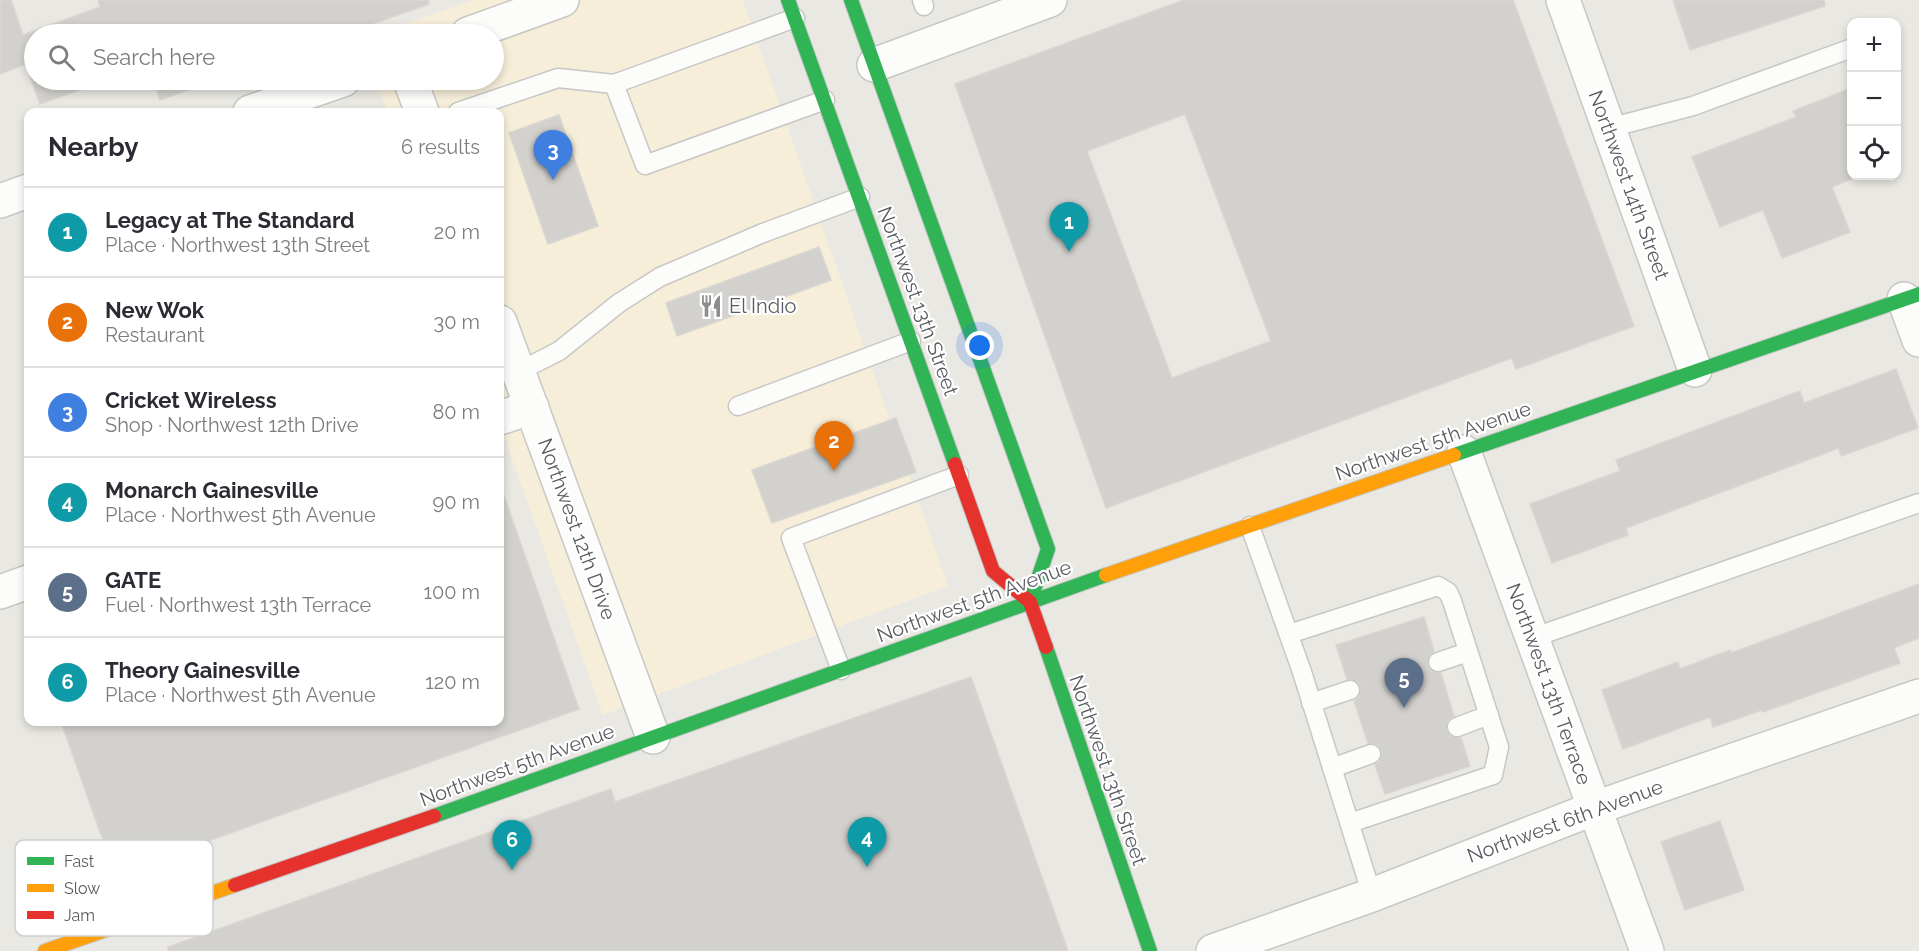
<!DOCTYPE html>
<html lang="en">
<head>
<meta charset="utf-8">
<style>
  body { margin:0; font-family:Raleway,sans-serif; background:#f2f2f3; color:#2b2b33 }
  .controls { position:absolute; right:18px; top:18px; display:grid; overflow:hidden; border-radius:12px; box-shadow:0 3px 9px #0003 }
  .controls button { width:54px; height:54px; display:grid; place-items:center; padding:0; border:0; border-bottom:2px solid #e1e1e2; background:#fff; color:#2b2b33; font:30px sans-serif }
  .you { position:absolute; left:980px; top:346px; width:21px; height:21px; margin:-15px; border:4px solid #fff; border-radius:50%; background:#1a73e8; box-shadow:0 0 0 9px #1a73e833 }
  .badge { display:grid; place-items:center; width:39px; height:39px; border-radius:50%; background:#8b8d8e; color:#fff; font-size:20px; font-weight:700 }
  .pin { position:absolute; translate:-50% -50px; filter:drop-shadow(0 2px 3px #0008) }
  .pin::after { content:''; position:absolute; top:32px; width:21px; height:18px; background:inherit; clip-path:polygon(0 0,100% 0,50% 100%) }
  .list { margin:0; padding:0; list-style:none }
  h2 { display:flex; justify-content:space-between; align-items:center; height:78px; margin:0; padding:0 24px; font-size:26px }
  h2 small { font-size:20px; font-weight:400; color:#7c7c81 }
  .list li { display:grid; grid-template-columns:39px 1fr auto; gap:18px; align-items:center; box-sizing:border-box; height:90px; padding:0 24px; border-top:2px solid #e1e1e2 }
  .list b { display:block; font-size:22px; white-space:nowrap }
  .list p { margin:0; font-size:20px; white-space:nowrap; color:#7c7c81 }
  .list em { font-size:20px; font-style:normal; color:#7c7c81 }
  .icon { flex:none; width:33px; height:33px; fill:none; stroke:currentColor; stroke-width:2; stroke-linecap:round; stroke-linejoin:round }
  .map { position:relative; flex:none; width:1919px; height:951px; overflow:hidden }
  .search { position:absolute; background:#fff; box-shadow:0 3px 9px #0003; left:24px; top:24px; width:480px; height:66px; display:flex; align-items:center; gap:15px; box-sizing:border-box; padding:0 21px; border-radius:33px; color:#7c7c81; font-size:22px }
  .panel { position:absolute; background:#fff; box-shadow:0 3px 9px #0003; left:24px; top:108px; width:480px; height:618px; border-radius:12px }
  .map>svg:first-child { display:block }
  .commercial { fill:#f6eed9 }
  .building { fill:#d2d1cd; stroke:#d9d6d1; stroke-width:1.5; fill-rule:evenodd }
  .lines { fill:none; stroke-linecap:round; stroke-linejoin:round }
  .lane-casing { stroke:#c7c7c6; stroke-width:21 }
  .street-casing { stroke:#c7c7c6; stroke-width:36 }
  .fast-casing { stroke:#c5c6c4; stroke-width:16 }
  .slow-casing { stroke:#c5c6c4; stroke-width:16 }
  .jam-casing { stroke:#c5c6c4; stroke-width:16 }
  .lane { stroke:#fcfcfb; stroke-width:18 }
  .street { stroke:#fcfcfb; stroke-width:33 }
  .fast { stroke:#30b455; stroke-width:14 }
  .slow { stroke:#ff9f0a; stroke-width:14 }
  .jam { stroke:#e5322d; stroke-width:14 }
  .labels { text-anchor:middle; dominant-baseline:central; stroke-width:4.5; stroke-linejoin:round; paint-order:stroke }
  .street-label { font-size:20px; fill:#585c61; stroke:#fff }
  .poi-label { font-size:20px; fill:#585c61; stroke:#fff; text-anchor:start }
  .key { fill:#fff; stroke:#cdced0; stroke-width:1.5 }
  .key-label { font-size:16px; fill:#585c61 }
</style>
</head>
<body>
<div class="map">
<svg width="1919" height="951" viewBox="0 0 1919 951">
  <rect width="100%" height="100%" fill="#eae8e2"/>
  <!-- commercial -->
  <polygon class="commercial" points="474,0 743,0 948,586 603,715 500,425 500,112 388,112 376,80 494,80 494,34 374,34"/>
  <!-- building -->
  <g class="building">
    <polygon points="0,0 11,0 23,35 100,7 98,0 428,0 429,4 344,34 34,34 34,80 85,80 88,87 40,104 26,64 0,74"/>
    <path d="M 1184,0 L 1513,0 L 1634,326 L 1516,369 L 1512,358 L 1106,508 L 955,84 ZM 1185,114 L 1271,341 L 1172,378 L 1087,151 Z"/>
    <polygon points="1673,0 1824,0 1825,6 1690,50"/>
    <polygon points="153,80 217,80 160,100"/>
    <polygon points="1851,88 1851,179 1832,187 1850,232 1782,258 1763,210 1720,227 1692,157 1796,117 1793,111"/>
    <polygon points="559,115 598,226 548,244 509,133"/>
    <polygon points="819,247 831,280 677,336 666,303"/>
    <polygon points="1896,369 1918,428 1841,456 1839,448 1775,472 1626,528 1628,535 1552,563 1530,504 1620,471 1616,460 1800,391 1804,403"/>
    <polygon points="896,418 916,472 772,523 752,470"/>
    <polygon points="504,496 579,709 115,874 61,722 500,722 500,497"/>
    <polygon points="1919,584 1919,638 1894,648 1900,663 1763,712 1762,710 1713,727 1710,717 1623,749 1602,690 1678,662 1680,669 1730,650 1731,653"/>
    <polygon points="1424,617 1434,651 1429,655 1427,665 1431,671 1441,673 1454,716 1448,720 1446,730 1450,736 1461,738 1470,766 1385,794 1375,765 1380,761 1382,751 1378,745 1368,743 1354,701 1359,697 1361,687 1357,681 1347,679 1336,645"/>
    <polygon points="971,677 1068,951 168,951 168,947 611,789 615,802"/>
    <polygon points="1720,821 1744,890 1685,910 1661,842"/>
  </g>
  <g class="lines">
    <!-- lane casing -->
    <g class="lane-casing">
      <g id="lane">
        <polyline points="922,0 924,6"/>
        <polyline points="795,18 614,84 645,165 825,100"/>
        <polyline points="458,112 558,78 614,84"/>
        <polyline points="1609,128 1693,106 1852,48"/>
        <polyline points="518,372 559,351 619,303 660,277 763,233 860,197"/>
        <polyline points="738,406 911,341"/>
        <polyline points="1250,526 1302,672 1372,895"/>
        <polyline points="1289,634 1438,586 1448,592 1452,601 1499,747 1493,775 1350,823"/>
        <polyline points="1532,638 1919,503"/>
        <polyline points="1438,662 1468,652"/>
        <polyline points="841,670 791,538 959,475"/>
        <polyline points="1311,703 1350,690"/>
        <polyline points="1457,727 1489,715"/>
        <polyline points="1332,768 1371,754"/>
      </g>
    </g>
    <!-- street casing -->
    <g class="street-casing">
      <g id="street">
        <polyline points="1563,0 1695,370"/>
        <polyline points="468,34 562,0"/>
        <polyline points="874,65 1050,0"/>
        <polyline points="410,80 422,112"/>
        <polyline points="250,112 343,80"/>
        <polyline points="0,201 28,191"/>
        <polyline points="1904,299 1919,340"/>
        <polyline points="500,322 653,737"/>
        <polyline points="500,418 532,407"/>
        <polyline points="1464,452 1647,951"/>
        <polyline points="0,592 28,582"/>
        <polyline points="1213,951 1372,895 1595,808 1919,696"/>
      </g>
    </g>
    <!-- fast casing -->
    <g class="fast-casing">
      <g id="fast">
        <polyline points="788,0 955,464"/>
        <polyline points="851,0 1048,549 1030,602"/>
        <polyline points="1454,455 1919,294"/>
        <polyline points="1046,647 1150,951"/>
        <polyline points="434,816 1106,575"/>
      </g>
    </g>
    <!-- slow casing -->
    <g class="slow-casing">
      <g id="slow">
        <polyline points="1106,575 1454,455"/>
        <polyline points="45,951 235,885"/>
      </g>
    </g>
    <!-- jam casing -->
    <g class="jam-casing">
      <g id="jam">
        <polyline points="955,464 993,571 1030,602 1046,647"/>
        <polyline points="235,885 434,816"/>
      </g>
    </g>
    <!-- lane -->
    <use href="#lane" class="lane"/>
    <!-- street -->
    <use href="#street" class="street"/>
    <!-- fast -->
    <use href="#fast" class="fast"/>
    <!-- slow -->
    <use href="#slow" class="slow"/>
    <!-- jam -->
    <use href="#jam" class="jam"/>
  </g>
  <!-- icons -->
  <defs>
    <g id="restaurant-bare" transform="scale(1.8)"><path d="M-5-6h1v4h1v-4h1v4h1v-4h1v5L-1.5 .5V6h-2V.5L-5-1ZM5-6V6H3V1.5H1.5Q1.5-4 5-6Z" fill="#8b8d8e" stroke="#fff" stroke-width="2.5" paint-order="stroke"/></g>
  </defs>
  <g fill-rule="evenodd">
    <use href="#restaurant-bare" x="711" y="306"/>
  </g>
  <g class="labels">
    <!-- street labels -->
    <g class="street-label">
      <text transform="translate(1629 185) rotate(70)">Northwest 14th Street</text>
      <text transform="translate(918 301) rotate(70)">Northwest 13th Street</text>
      <text transform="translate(1433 441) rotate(-19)">Northwest 5th Avenue</text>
      <text transform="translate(577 529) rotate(70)">Northwest 12th Drive</text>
      <text transform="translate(974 601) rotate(-20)">Northwest 5th Avenue</text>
      <text transform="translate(1549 684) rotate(70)">Northwest 13th Terrace</text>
      <text transform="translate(517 765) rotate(-20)">Northwest 5th Avenue</text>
      <text transform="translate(1108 770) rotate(71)">Northwest 13th Street</text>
      <text transform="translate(1565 821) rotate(-20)">Northwest 6th Avenue</text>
    </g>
    <!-- poi labels -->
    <g class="poi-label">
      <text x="729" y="306">El Indio</text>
    </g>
  </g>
  <!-- legend -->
  <rect x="15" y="840" width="198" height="96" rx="9" class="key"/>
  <rect x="27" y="857" width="27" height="8" fill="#30b455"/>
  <rect x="27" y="884" width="27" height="8" fill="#ff9f0a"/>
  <rect x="27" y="911" width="27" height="8" fill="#e5322d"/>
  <g class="key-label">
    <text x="64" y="867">Fast</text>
    <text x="64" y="894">Slow</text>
    <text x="64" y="921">Jam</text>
  </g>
</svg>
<div class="controls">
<button>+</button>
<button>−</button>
<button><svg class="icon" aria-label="locate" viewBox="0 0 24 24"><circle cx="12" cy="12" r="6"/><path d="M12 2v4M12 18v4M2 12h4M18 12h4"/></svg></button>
</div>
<div class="you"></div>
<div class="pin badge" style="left:1069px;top:252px;background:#0f9aa8">1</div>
<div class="pin badge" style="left:834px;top:471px;background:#e8710a">2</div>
<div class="pin badge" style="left:553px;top:180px;background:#3f7fe0">3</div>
<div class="pin badge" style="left:867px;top:867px;background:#0f9aa8">4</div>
<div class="pin badge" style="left:1404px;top:708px;background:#5c6f8a">5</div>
<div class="pin badge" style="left:512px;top:870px;background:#0f9aa8">6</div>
<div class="search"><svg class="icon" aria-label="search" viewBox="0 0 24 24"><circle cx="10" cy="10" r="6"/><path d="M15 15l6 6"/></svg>Search here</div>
<section class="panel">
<h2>Nearby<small>6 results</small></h2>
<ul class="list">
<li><span class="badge" style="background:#0f9aa8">1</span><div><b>Legacy at The Standard</b><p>Place · Northwest 13th Street</p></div><em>20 m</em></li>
<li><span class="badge" style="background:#e8710a">2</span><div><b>New Wok</b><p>Restaurant</p></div><em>30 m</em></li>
<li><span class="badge" style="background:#3f7fe0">3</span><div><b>Cricket Wireless</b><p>Shop · Northwest 12th Drive</p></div><em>80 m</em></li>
<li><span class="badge" style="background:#0f9aa8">4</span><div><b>Monarch Gainesville</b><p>Place · Northwest 5th Avenue</p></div><em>90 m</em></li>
<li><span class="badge" style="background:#5c6f8a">5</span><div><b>GATE</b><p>Fuel · Northwest 13th Terrace</p></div><em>100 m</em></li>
<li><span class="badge" style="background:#0f9aa8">6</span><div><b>Theory Gainesville</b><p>Place · Northwest 5th Avenue</p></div><em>120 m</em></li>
</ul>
</section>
</div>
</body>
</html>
